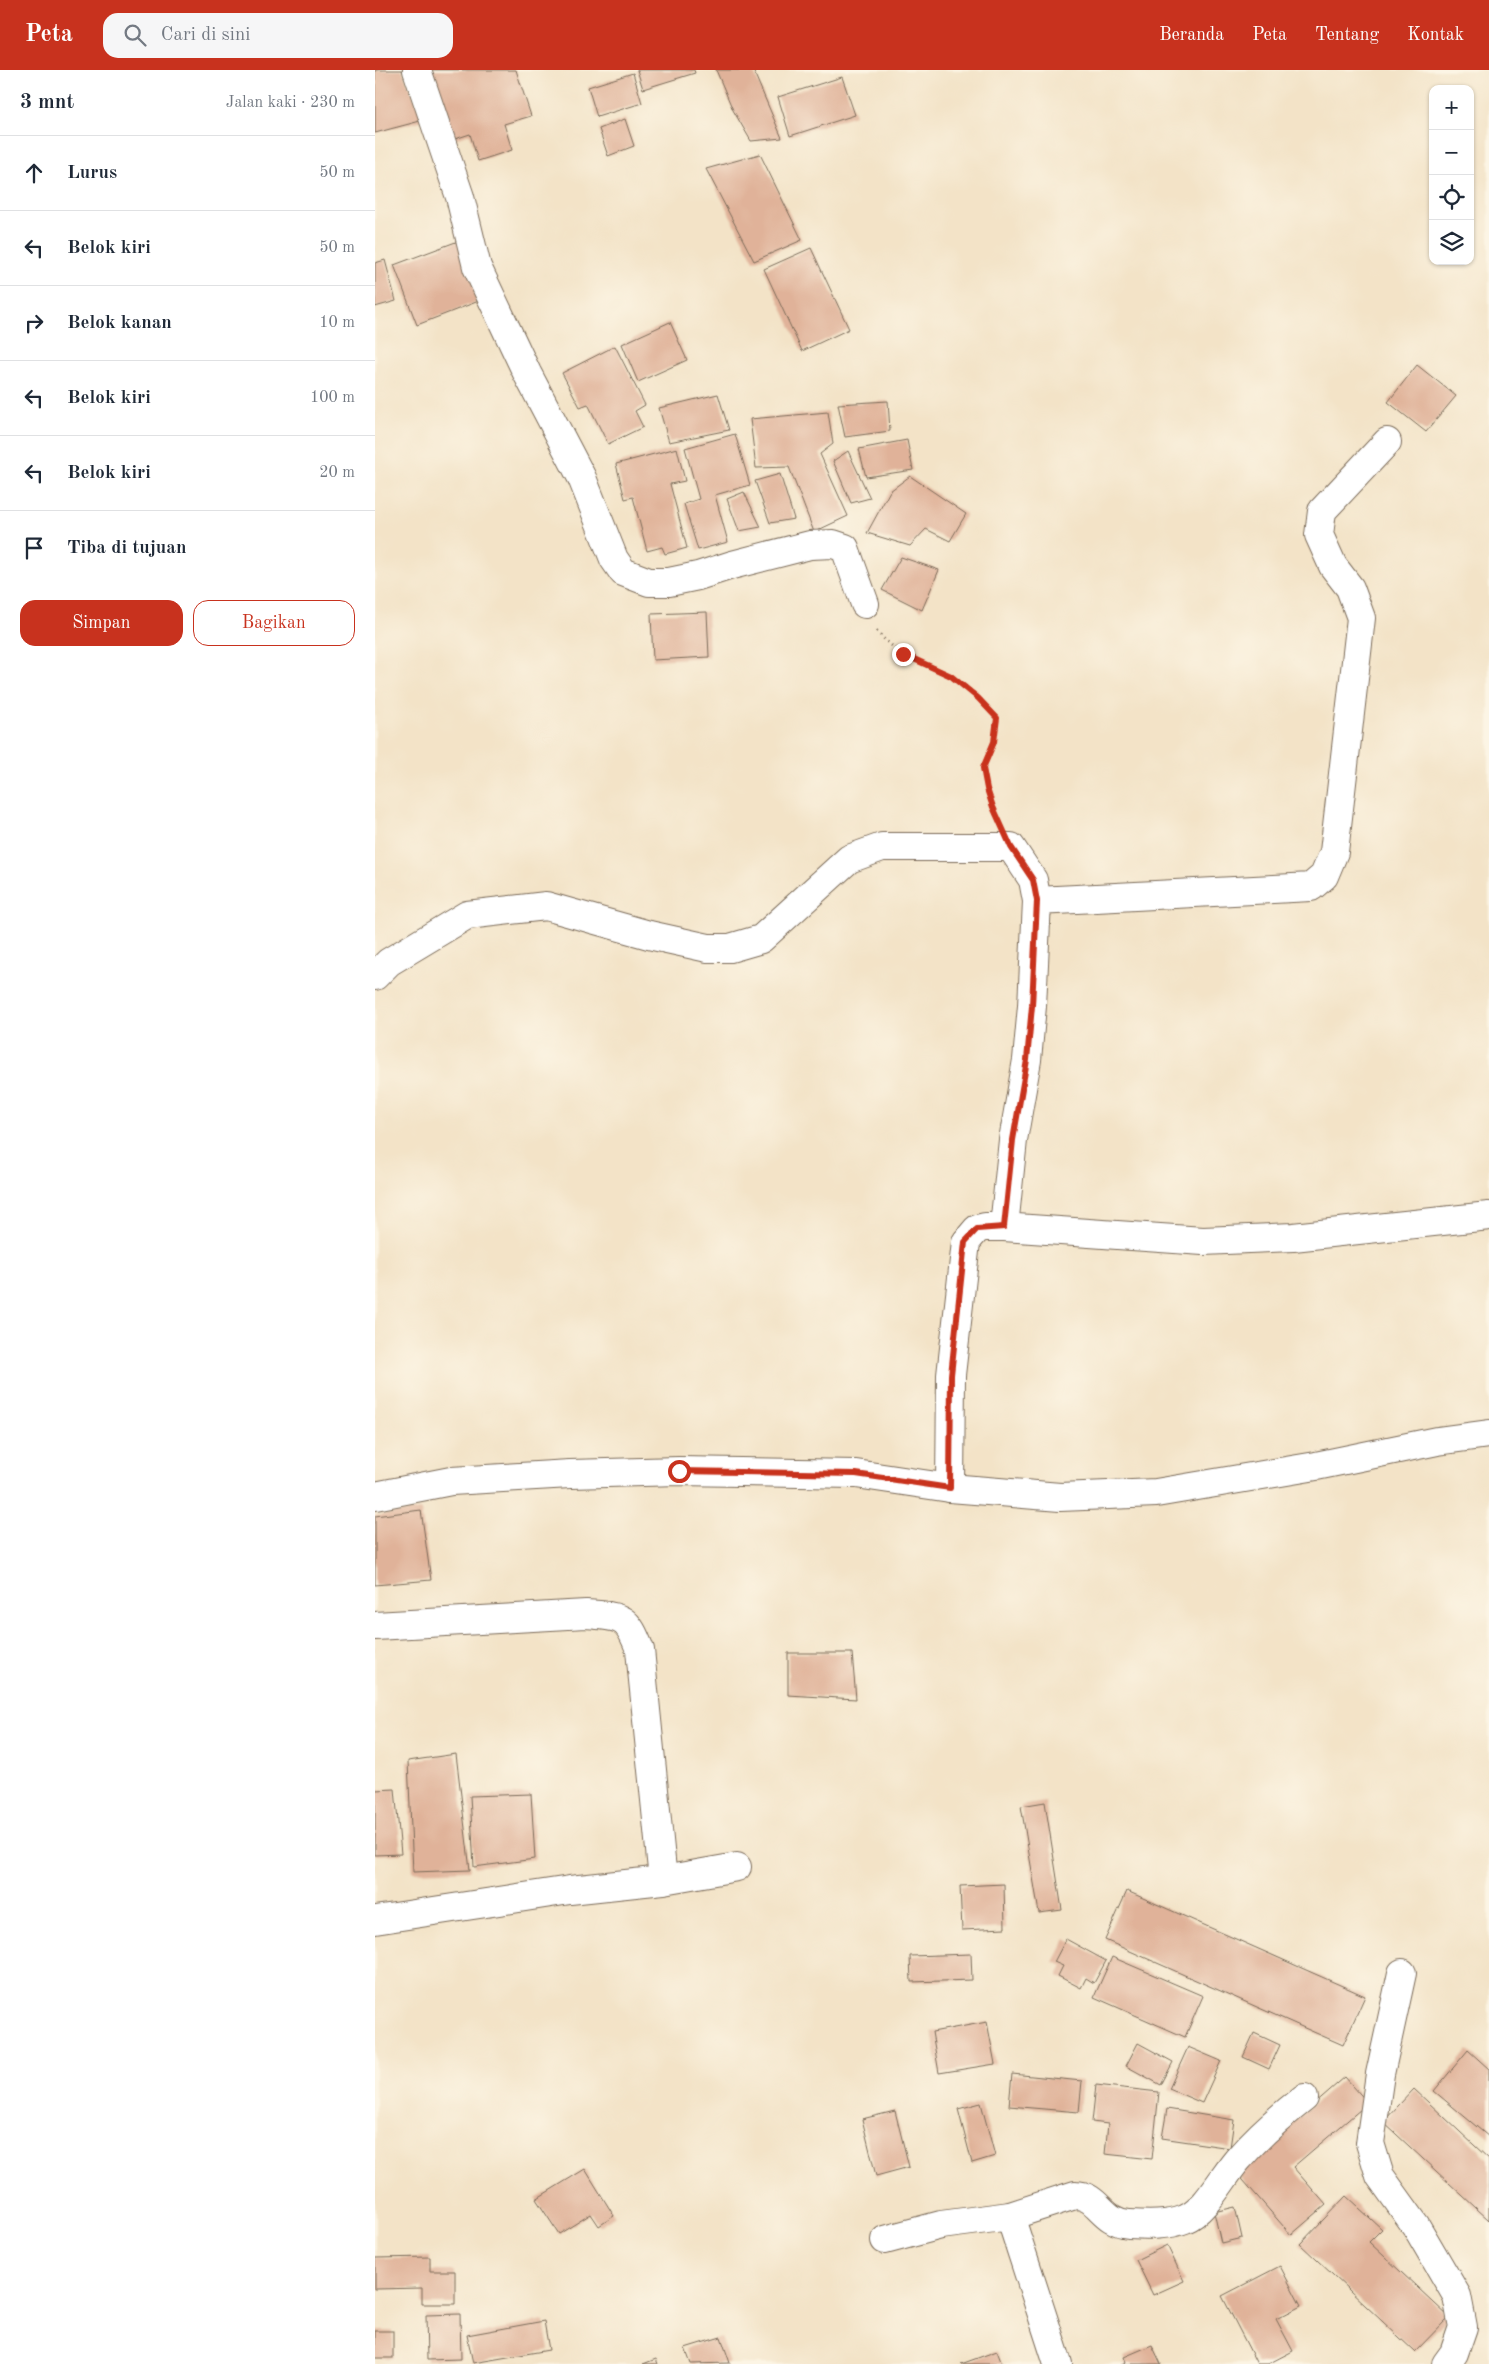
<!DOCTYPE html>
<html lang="id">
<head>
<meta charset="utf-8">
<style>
  body { margin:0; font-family:"Old Standard TT",serif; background:#f6f6f7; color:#1f2937 }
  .controls { position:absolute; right:15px; top:15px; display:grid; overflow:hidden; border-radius:10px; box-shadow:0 1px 4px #0004 }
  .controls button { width:45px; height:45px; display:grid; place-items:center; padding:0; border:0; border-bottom:1px solid #e0e1e3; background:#fff; color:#1f2937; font:25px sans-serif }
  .stop { position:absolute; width:15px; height:15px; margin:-11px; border:4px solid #c8321e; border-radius:50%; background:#fff }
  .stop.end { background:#c8321e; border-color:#fff; box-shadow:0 1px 5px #0008 }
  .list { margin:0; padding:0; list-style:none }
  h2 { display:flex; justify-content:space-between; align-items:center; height:65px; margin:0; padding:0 20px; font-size:21px }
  h2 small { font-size:16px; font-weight:400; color:#747a83 }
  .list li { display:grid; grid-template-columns:32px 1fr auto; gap:15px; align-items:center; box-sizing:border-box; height:75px; padding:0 20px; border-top:1px solid #e0e1e3 }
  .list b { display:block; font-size:19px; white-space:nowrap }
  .list em { font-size:16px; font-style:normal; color:#747a83 }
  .actions { display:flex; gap:10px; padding:15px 20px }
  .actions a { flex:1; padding:11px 0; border:1px solid #c8321e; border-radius:15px; text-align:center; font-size:18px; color:#c8321e }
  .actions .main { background:#c8321e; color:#fff }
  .icon { flex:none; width:28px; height:28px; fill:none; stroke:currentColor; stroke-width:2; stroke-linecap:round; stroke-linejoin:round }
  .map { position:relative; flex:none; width:1114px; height:2294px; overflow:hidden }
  header { display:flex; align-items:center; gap:30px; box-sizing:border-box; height:70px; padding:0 25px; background:#c8321e; color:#fff }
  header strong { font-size:24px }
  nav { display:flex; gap:28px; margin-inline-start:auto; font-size:18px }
  .search { width:350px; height:45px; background:#f6f6f7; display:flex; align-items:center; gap:12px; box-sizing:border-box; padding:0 18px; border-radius:15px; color:#747a83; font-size:19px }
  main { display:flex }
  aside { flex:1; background:#fff }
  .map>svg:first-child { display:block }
  .building { fill:#e0b299 }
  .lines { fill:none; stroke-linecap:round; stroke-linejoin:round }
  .minor-casing { stroke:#7b6b59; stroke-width:30 }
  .path { stroke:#7b6b59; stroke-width:3; stroke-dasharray:1 4; stroke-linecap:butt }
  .minor { stroke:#fff; stroke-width:28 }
  .route { stroke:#c8321e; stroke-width:6 }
</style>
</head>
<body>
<header>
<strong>Peta</strong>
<div class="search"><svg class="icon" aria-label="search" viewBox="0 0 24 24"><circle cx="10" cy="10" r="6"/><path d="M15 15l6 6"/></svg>Cari di sini</div>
<nav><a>Beranda</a><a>Peta</a><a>Tentang</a><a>Kontak</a></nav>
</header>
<main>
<aside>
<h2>3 mnt<small>Jalan kaki · 230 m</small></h2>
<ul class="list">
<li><svg class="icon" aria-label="ahead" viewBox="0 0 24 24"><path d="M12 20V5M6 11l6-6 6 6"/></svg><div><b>Lurus</b></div><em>50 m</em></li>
<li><svg class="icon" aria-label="left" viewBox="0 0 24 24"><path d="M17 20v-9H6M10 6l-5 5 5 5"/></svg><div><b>Belok kiri</b></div><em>50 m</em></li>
<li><svg class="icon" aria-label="right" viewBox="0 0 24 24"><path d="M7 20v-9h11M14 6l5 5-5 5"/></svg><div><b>Belok kanan</b></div><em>10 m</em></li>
<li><svg class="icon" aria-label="left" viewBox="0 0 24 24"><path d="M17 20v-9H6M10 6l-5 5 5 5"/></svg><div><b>Belok kiri</b></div><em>100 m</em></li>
<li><svg class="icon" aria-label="left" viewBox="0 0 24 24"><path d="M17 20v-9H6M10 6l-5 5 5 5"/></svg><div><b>Belok kiri</b></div><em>20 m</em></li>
<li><svg class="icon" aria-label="arrive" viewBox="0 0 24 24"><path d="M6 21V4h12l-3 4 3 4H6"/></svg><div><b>Tiba di tujuan</b></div></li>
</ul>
<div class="actions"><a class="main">Simpan</a><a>Bagikan</a></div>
</aside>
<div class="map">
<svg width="1114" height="2294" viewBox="0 0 1114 2294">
  <rect width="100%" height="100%" fill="#fcf5e5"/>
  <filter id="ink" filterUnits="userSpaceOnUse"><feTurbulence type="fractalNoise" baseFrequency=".02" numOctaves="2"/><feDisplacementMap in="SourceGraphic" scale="10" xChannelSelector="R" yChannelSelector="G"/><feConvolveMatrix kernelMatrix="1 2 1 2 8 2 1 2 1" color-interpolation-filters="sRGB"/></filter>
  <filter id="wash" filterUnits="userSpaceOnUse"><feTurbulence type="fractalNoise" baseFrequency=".0096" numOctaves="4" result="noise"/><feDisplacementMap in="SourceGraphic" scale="20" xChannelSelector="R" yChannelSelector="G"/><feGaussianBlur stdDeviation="1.12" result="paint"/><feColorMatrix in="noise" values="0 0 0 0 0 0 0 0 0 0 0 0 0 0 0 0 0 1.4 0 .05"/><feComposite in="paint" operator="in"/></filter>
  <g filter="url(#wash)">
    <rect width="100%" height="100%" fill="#f3e3c7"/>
    <g id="blocks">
      <!-- building -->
      <g class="building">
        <polygon points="0,0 27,0 49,50 0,63"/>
        <polygon points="54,0 141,0 156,46 129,54 137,80 103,91 95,64 77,70"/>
        <polygon points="262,0 319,0 320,3 268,19"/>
        <polygon points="341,0 378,0 407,68 376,71 358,40"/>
        <polygon points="258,3 267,33 222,47 213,17"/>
        <polygon points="467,7 480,45 415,66 403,27"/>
        <polygon points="250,49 259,76 233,86 224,59"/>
        <polygon points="385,84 427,170 379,191 331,99"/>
        <polygon points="86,170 109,229 42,255 19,195"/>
        <polygon points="436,178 474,259 427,281 389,199"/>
        <polygon points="10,190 21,231 0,237 0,193"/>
        <polygon points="295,252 312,290 263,312 247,274"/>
        <polygon points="240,276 270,335 260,341 268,357 233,374 213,334 205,337 187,303"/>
        <polygon points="1042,295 1081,326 1051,362 1013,332"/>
        <polygon points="343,324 354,360 294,372 284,338"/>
        <polygon points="513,331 515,361 470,367 463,334"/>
        <polygon points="453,342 458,374 445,384 473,446 439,462 414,397 381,398 375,349"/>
        <polygon points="360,364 375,415 340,425 353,472 323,480 309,434 324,429 310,378"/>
        <polygon points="532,370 538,400 491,407 484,379"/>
        <polygon points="302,378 310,411 295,414 312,478 290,484 287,477 272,481 258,427 250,429 241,394"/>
        <polygon points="473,381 495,428 476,433 458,391"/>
        <polygon points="405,404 419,449 395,453 380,411"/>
        <polygon points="535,406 591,444 575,471 551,459 535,476 492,463 515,421"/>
        <polygon points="369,422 386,457 364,461 352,429"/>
        <polygon points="526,487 564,500 547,540 507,520"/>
        <polygon points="332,542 334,587 278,590 276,544"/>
        <polygon points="46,1440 56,1510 0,1515 0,1446"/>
        <polygon points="413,1583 477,1583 481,1629 413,1625"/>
        <polygon points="81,1684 95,1800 38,1802 33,1691"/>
        <polygon points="20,1719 26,1784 0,1785 0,1720"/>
        <polygon points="156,1724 160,1789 99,1797 95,1726"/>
        <polygon points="670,1732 687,1840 664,1843 646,1736"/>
        <polygon points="629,1814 630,1858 587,1860 585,1816"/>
        <polygon points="752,1821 990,1926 968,1975 730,1870"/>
        <polygon points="691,1869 731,1891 719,1913 711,1908 706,1918 683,1906 688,1896 679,1892"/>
        <polygon points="596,1884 597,1910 536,1912 535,1886"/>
        <polygon points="737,1887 828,1926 810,1967 719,1927"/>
        <polygon points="612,1952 620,1994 564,2003 557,1962"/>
        <polygon points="879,1963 905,1975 894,1999 868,1987"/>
        <polygon points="763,1973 798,1992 786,2015 751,1996"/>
        <polygon points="813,1977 846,1991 827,2033 794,2019"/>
        <polygon points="1093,1980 1114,1999 1114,2067 1059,2021"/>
        <polygon points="637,2004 707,2011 704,2042 634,2036"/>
        <polygon points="970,2007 993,2033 918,2097 951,2135 916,2165 861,2102"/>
        <polygon points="721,2015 784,2022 777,2089 730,2084 733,2054 717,2052"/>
        <polygon points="1039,2019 1114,2089 1114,2150 1008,2052"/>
        <polygon points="606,2033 620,2086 597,2093 583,2039"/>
        <polygon points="792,2039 859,2050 855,2078 787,2068"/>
        <polygon points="520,2041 534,2097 501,2106 487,2049"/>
        <polygon points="210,2099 239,2146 224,2156 216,2144 184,2164 161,2129"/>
        <polygon points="971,2126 1007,2159 994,2172 1074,2247 1040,2282 925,2174"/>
        <polygon points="860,2137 867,2168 846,2173 839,2142"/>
        <polygon points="792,2175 809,2211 778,2225 761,2190"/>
        <polygon points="55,2187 55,2201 80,2201 80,2234 47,2234 47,2218 0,2219 0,2188"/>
        <polygon points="905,2196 926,2236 901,2249 918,2281 893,2294 882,2294 847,2226"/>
        <polygon points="85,2244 86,2289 52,2290 51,2245"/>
        <polygon points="169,2251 174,2280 98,2293 92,2265"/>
        <rect x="0" y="2261" width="18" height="27"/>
        <polygon points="346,2267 355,2293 316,2294 310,2278"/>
        <polygon points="777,2275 786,2294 746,2294 751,2292 749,2287"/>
        <polygon points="622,2281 627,2294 586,2294"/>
        <polygon points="281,2289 283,2294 268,2294"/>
      </g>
    </g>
  </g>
  <g filter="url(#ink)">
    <use href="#blocks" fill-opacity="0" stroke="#7b6b59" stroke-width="1"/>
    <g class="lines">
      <!-- minor casing -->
      <g class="minor-casing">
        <g id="minor">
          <polyline points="42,0 85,127 102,197 152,303 207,408 239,489 248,502 274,512 294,512 323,506 357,495 435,475 458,474 470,478 490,534"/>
          <polyline points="662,831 936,817 949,806 959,782 986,548 975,518 958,496 944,465 947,441 1012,372"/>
          <polyline points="0,906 14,892 92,845 171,836 274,865 333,878 355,878 386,869 474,789 507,777 636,777 658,810 662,831 657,936 652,990 638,1070 629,1157"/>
          <polyline points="575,1418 576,1305 591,1172 602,1159 610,1157 629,1157 828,1171 918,1167 1114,1146"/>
          <polyline points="0,1426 76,1411 195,1404 304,1401 481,1404 575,1418 685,1427 781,1423 941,1396 1062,1371 1114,1364"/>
          <path d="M 0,1556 L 211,1544 C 246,1547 252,1545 265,1580 L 288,1810"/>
          <polyline points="0,1850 195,1820 288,1810 362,1797"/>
          <polyline points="1027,1903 1005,2004 995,2073 1005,2106 1041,2156 1082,2226 1088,2257 1079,2283 1071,2294"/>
          <polyline points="635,2146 683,2294"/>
          <path d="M 510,2170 L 566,2155 L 635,2146 L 700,2125 C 724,2125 726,2152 754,2154 C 772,2155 793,2156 810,2149 C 831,2141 849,2104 865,2087 C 884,2065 906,2046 929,2028"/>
        </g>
      </g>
      <!-- path -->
      <path class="path" d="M 502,561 C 521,586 550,591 575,606 C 593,616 608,633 622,648 L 619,672 L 608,698 L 612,719 L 621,745"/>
      <!-- minor -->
      <use href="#minor" class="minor"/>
    </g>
  </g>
  <g class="lines" filter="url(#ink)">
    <!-- route -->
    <polyline class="route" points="304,1401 481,1404 575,1418 576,1305 590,1172 602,1159 629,1157 638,1070 652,990 657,936 662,831 658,810 636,777 618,737 612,719 608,698 619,672 622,648 603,628 576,606 528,584"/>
  </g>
</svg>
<div class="controls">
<button>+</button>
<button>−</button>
<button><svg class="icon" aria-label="locate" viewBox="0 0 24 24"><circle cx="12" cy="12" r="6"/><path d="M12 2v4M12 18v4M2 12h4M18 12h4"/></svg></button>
<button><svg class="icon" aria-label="layers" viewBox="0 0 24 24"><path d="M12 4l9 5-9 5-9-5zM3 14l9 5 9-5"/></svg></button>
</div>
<div class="stop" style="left:304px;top:1401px"></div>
<div class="stop end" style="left:528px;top:584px"></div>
</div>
</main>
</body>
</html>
